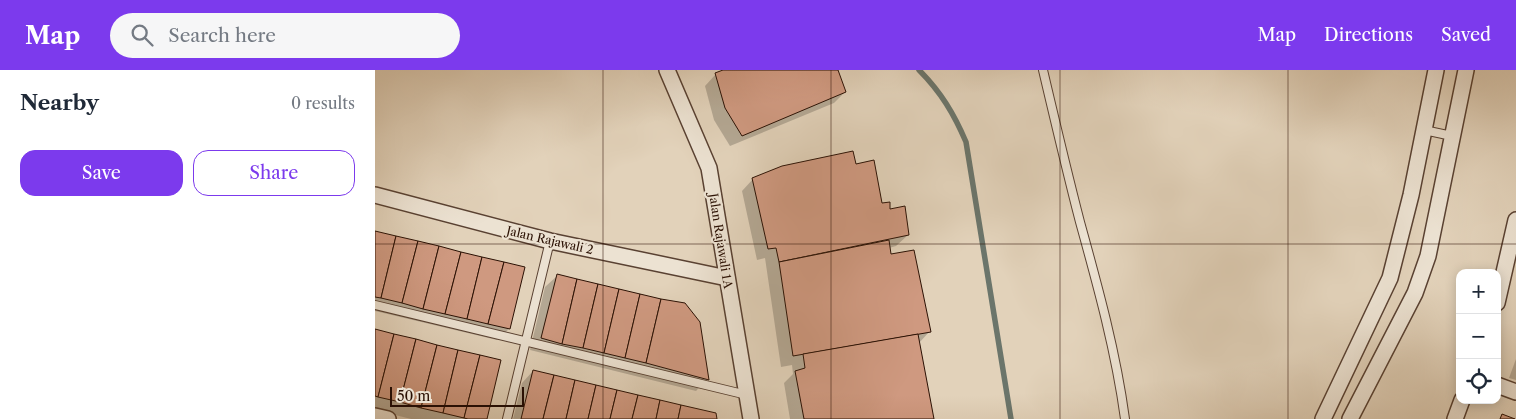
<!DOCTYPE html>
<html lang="en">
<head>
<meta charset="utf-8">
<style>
  body { margin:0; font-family:"Libre Caslon Text",serif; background:#f6f6f7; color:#1f2937 }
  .controls { position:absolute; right:15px; bottom:15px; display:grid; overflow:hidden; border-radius:10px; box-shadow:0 2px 12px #0003 }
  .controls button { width:45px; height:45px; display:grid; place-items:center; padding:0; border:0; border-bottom:1px solid #e0e1e3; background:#fff; color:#1f2937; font:25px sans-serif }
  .scale { position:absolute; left:15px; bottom:12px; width:134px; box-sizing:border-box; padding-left:5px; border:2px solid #2b1104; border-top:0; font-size:14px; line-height:18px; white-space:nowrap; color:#2b1104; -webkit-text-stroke:4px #ece2d2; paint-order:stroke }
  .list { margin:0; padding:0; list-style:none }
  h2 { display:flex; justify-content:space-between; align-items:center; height:65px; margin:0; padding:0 20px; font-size:21px }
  h2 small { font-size:16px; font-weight:400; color:#747a83 }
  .actions { display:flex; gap:10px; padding:15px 20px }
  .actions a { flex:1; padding:11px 0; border:1px solid #7c3aed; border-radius:15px; text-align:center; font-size:18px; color:#7c3aed }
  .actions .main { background:#7c3aed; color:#fff }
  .icon { flex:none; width:28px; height:28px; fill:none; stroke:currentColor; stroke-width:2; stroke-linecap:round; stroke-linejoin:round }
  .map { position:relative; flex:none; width:1141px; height:349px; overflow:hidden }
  header { display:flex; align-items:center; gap:30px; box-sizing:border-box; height:70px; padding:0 25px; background:#7c3aed; color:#fff }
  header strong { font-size:24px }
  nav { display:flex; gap:28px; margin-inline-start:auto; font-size:18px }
  .search { width:350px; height:45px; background:#f6f6f7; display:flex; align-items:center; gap:12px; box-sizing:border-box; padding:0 18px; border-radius:28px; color:#747a83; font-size:19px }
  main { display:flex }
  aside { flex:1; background:#fff }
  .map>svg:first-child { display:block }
  .shadow { fill:#0003 }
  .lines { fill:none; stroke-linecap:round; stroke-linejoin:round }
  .stream { stroke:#6b756b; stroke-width:5.5 }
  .building { fill:#cf9980; stroke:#2b1104 }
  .service-casing { stroke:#594132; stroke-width:10 }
  .minor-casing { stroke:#594132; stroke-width:18 }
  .service { stroke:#ece2d2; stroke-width:8 }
  .minor { stroke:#ece2d2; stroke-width:15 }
  .grid { fill:none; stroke:#2b1104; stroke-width:1; stroke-opacity:0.55 }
  .labels { text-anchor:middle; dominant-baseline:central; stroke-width:4.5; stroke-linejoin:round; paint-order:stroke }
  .street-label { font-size:12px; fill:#2b1104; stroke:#ece2d2 }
</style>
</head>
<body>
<header>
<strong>Map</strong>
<div class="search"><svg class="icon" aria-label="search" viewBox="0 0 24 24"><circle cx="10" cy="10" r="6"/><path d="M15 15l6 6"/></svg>Search here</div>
<nav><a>Map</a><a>Directions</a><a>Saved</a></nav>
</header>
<main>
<aside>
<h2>Nearby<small>0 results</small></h2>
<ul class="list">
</ul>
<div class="actions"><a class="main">Save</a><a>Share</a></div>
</aside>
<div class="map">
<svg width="1141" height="349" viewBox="0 0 1141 349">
  <rect width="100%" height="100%" fill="#e2d2ba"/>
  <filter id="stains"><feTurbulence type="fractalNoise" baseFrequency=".004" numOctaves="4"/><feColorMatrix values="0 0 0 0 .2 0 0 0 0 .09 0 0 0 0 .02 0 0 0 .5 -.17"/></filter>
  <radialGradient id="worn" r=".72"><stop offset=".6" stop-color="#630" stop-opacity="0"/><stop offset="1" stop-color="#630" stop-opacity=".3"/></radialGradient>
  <!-- shadow -->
  <g class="shadow">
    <polygon points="351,0 461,0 470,22 459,33 355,76 339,50 330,16 341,4"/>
    <polygon points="480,95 506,135 514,141 533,165 521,176 514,178 515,185 555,261 544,273 558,349 415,349 409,313 418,304 417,295 406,297 390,188 382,190 367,121 378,109"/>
    <polygon points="0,162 148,198 134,259 122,270 0,241"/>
    <polygon points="182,206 332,309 321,321 155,280 170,217"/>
    <polygon points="0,261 110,349 36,349 0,340"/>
    <polygon points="1141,289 1141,310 1134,308"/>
    <polygon points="158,301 340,349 138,349 147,313"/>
  </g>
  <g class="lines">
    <!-- stream -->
    <path class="stream" d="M 544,0 C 566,22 579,44 591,72 L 636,349"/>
  </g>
  <!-- building -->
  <g class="building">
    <polygon points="348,0 463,0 471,22 367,66 350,38 340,3"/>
    <polygon points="478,81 481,94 499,90 507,133 515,132 515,139 530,136 534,165 404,192 401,178 393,179 377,108 407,96"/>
    <polygon points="0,161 21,166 6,228 0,227"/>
    <polygon points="21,166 43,171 27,233 6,228"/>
    <polygon points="514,170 516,184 539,180 556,262 418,286 404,192"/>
    <polygon points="43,171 64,176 48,239 27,233"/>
    <polygon points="64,176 86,182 70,244 48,239"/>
    <polygon points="86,182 107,187 92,249 70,244"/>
    <polygon points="107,187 129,192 113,254 92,249"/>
    <polygon points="129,192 150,197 135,259 113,254"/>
    <polygon points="182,204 202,209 187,274 166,268"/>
    <polygon points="202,209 223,214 208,278 187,274"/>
    <polygon points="223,214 244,219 229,283 208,278"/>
    <polygon points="244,219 265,224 250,288 229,283"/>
    <polygon points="265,224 286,229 271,293 250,288"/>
    <polygon points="286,229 310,233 325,252 334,310 271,293"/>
    <polygon points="0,259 19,264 3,327 0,326"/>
    <polygon points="19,264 41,269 25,332 3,327"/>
    <polygon points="543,264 559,349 429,349 420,301 430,298 428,284"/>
    <polygon points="41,269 62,275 46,338 25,332"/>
    <polygon points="62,275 83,280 68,343 46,338"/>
    <polygon points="83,280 105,285 89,348 68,343"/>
    <polygon points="105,285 126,290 112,349 93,349 89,348"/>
    <polygon points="158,300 179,305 168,349 146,349"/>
    <polygon points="179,305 200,310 191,349 168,349"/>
    <polygon points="200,310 221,315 213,349 191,349"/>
    <polygon points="221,315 242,320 235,349 213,349"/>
    <polygon points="242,320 263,325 257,349 235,349"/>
    <polygon points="263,325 285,330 281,349 257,349"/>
    <polygon points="285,330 306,335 303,349 281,349"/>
    <polygon points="306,335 341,343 342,349 303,349"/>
    <polygon points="1127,344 1140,349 1125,349"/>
  </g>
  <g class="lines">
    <!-- service casing -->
    <g class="service-casing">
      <g id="service">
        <path d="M 668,0 C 680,51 692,102 705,152 C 723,217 741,282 750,349"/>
        <polyline points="1049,60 1077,66"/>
        <polyline points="0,235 372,325"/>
        <polyline points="132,349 175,171"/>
      </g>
    </g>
    <!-- minor casing -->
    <g class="minor-casing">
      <g id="minor">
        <polyline points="292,0 334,98 376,349"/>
        <polyline points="0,125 175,171 352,208"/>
        <polyline points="1122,233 1141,150"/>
        <polyline points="1122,315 1141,322"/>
        <polyline points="0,346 13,349"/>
        <polyline points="948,349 1015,208 1036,125 1061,0"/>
        <polyline points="975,349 1040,223 1053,186 1091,0"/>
        <polyline points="1080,349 1087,330"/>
      </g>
    </g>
    <!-- service -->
    <use href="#service" class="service"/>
    <!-- minor -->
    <use href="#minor" class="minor"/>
  </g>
  <!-- grid -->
  <path class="grid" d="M 228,0 L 228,349M 456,0 L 456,349M 685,0 L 685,349M 913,0 L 913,349M 0,174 L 1141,174"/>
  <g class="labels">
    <!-- street labels -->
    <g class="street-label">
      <text transform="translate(175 170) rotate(13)">Jalan Rajawali 2</text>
      <text transform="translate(346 171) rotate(81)">Jalan Rajawali 1A</text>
    </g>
  </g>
  <rect width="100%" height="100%" filter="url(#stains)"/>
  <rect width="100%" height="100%" fill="url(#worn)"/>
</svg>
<div class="controls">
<button>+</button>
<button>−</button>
<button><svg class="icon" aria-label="locate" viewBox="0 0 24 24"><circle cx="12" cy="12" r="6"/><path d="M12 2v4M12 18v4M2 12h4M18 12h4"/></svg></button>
</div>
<div class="scale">50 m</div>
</div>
</main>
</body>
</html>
